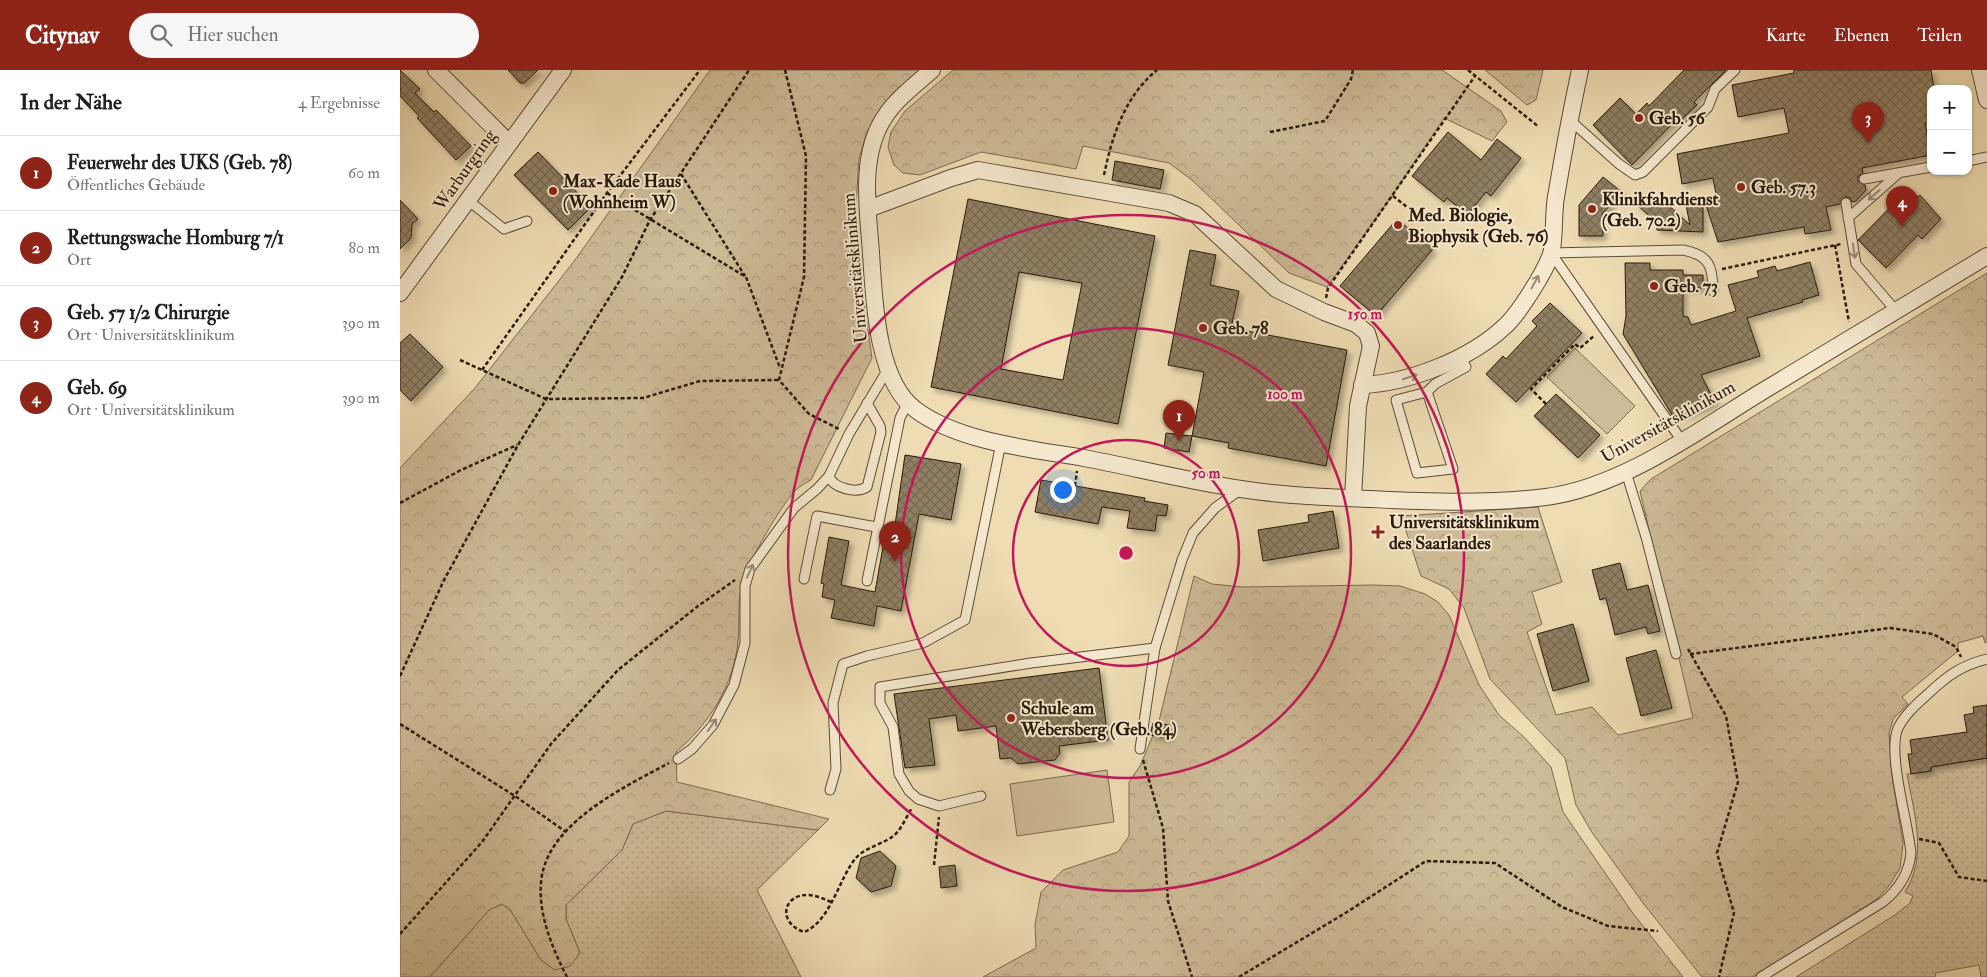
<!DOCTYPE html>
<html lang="de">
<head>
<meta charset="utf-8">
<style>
  body { margin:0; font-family:"IM FELL Double Pica",serif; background:#f6f6f6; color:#202124 }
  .controls { position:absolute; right:15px; top:15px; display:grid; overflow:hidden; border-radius:10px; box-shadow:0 1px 4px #0004 }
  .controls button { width:45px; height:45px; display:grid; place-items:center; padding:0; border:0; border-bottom:1px solid #e0e0e0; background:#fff; color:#202124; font:25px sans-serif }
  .you { position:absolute; left:662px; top:419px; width:18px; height:18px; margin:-12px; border:4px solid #fff; border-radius:50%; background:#1a73e8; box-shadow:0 0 0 8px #1a73e833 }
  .badge { display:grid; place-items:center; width:32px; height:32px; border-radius:50%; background:#8f2418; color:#fff; font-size:16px; font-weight:700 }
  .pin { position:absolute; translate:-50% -41px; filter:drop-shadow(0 1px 2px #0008) }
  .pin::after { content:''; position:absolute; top:26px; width:18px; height:15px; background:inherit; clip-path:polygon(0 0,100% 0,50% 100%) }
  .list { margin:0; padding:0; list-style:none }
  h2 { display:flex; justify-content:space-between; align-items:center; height:65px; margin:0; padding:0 20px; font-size:21px }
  h2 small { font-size:16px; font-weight:400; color:#757577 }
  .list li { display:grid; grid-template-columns:32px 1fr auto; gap:15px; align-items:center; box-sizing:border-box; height:75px; padding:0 20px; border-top:1px solid #e0e0e0 }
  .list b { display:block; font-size:19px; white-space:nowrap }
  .list p { margin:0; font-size:16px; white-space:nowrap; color:#757577 }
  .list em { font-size:16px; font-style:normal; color:#757577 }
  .icon { flex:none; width:28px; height:28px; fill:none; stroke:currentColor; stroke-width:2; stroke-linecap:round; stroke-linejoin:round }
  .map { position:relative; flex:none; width:1587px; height:907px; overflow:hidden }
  header { display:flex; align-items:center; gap:30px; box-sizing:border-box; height:70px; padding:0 25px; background:#8f2418; color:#fff }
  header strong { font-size:24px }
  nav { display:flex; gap:28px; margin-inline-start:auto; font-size:18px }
  .search { width:350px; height:45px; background:#f6f6f6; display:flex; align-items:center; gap:12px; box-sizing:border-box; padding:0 18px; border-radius:28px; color:#757577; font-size:19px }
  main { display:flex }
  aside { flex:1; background:#fff }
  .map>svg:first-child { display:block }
  .green { fill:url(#green-dots); stroke:#7c6a52 }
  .forest { fill:url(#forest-crowns); stroke:#7c6a52 }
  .pitch { fill:#cebb97; stroke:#7c6a52 }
  .building { fill:url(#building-cross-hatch); stroke:#2a1a0c; fill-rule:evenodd; filter:url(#shadow) }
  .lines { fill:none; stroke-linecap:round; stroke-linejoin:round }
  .lane-casing { stroke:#5b4a36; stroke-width:11 }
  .street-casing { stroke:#5b4a36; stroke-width:18 }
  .path { stroke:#2a1a0c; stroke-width:2.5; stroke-dasharray:4 2.5; stroke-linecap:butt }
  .lane { stroke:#f5e8ce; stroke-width:9 }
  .street { stroke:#f5e8ce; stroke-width:16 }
  .oneway { stroke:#9a8b77 }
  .ring { fill:none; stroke:#c2185b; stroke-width:2.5 }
  .poi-dot { fill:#8f2418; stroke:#f5e8ce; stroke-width:2 }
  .labels { text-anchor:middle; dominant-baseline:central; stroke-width:4; stroke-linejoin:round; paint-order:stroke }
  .poi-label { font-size:18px; font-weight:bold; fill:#2a1a0c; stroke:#f5e8ce; text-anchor:start }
  .street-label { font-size:18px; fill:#2a1a0c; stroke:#f5e8ce }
  .centre { fill:#c2185b; stroke:#f5e8ce; stroke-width:2.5 }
  .ring-label { font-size:15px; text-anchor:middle; font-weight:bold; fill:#c2185b; stroke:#f5e8ce; stroke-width:4; stroke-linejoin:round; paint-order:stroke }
</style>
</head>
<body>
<header>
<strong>Citynav</strong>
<div class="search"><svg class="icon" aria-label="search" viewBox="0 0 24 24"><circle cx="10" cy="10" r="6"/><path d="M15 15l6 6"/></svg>Hier suchen</div>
<nav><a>Karte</a><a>Ebenen</a><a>Teilen</a></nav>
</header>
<main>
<aside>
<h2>In der Nähe<small>4 Ergebnisse</small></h2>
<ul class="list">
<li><span class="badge">1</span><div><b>Feuerwehr des UKS (Geb. 78)</b><p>Öffentliches Gebäude</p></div><em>60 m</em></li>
<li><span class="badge">2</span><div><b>Rettungswache Homburg 7/1</b><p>Ort</p></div><em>80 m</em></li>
<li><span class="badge">3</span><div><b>Geb. 57 1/2 Chirurgie</b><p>Ort · Universitätsklinikum</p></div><em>390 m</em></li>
<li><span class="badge">4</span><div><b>Geb. 69</b><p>Ort · Universitätsklinikum</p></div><em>390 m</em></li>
</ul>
</aside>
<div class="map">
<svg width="1587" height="907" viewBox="0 0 1587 907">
  <defs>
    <pattern id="green-dots" width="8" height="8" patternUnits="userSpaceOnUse" patternTransform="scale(1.25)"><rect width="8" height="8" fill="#cebb97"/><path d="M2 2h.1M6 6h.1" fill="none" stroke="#b1a081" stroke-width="1.8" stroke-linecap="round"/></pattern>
    <pattern id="forest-crowns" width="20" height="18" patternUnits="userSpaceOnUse" patternTransform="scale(1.25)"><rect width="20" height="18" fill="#cebb97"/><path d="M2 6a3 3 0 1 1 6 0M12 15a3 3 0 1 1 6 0" fill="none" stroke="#b1a081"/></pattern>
    <pattern id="building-cross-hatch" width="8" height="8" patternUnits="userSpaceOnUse" patternTransform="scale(1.25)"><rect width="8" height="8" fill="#907f63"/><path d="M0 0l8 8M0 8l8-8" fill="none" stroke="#766750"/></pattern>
    <filter id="shadow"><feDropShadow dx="4" dy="4" stdDeviation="2.5" flood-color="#0004"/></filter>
  </defs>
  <rect width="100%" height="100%" fill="#efdcb3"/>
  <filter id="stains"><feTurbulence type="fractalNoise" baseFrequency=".004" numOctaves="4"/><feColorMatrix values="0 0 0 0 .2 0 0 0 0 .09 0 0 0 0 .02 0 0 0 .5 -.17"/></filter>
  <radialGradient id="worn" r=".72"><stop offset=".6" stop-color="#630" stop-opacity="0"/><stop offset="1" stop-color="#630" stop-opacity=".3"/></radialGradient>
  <!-- green -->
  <g class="green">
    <path d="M 1587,688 L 1587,907 L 1581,907 L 1579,895 L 1535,903 L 1536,907 L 1396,907 L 1495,845 L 1510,833 L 1513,826 L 1505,822 C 1528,785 1514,744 1507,704 L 1531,701 L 1531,697 Z"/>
    <polygon points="266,741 418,760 357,820 401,907 30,907 89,840 102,834 111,841 141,890 180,883 166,849 166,835 222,780 233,754"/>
  </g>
  <!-- forest -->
  <g class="forest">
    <path d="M 310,0 L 521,0 L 474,49 L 466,65 L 459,89 L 456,137 L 458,190 L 472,288 L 411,410 C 406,413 399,416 395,421 C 380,437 348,492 342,514 C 337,532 340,553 338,571 C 334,615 309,654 276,682 L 277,712 L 429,749 L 418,760 L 266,741 L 233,754 L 222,780 L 166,835 L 166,849 L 180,883 L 170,896 L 155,900 L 141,890 L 111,841 L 102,834 L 89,840 L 30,907 L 0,907 L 0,398 L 75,318 L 175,190 Z"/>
    <polygon points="553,0 1042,0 1101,41 1107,52 1092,71 1044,48 992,126 927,217 889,203 792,110 769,93 683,76 676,99 581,82 520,105 503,103 494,95 488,77 491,62 505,41"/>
    <polygon points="1085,0 1143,0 1136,30 1127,35"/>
    <polygon points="1587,203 1587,572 1585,573 1583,566 1558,573 1558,581 1502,627 1508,634 1493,649 1489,663 1492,706 1503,773 1500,798 1489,816 1476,830 1353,907 1302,907 1243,833 1191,761 1176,735 1165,688 1090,609 1064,538 1049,519 1021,506 1001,446 1138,437 1162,512 1132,522 1142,554 1127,562 1156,645 1192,637 1218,665 1293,648 1240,421 1251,409"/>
    <polygon points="794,506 812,514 842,517 975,515 1000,516 1025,524 1038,532 1049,545 1079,615 1099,645 1125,668 1151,697 1163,742 1232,842 1283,907 583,907 636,878 635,855 641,822 663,800 718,782 729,766 729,712 740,696 759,651"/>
  </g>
  <!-- pitch -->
  <g class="pitch">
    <polygon points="1175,278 1235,336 1207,364 1147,307"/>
    <polygon points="707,700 714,752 617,766 610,714"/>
  </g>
  <!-- building -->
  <g class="building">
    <polygon points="0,0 20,19 15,23 34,42 36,40 71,76 56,90 17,48 19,46 0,26"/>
    <polygon points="108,0 138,0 124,13 120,13"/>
    <polygon points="1284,0 1326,0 1294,32 1297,35 1282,49 1280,46 1232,95 1193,55 1220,28 1236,44 1247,33 1249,36"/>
    <polygon points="1394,0 1531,0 1534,19 1531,19 1531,52 1525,53 1531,85 1462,98 1463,103 1458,106 1458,111 1465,115 1466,120 1456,131 1452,132 1449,127 1445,127 1440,134 1426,137 1431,160 1405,164 1404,157 1318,172 1306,135 1318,135 1313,108 1282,114 1277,84 1389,63 1384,38 1338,47 1332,15 1394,3"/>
    <polygon points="1048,62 1081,90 1097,69 1121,88 1091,126 1086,122 1067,145 1047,128 1044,132 1012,106"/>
    <polygon points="138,82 191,137 168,160 114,105"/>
    <polygon points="715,91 764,100 760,119 712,110"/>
    <polygon points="1203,107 1224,124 1213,126 1214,131 1202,144 1203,166 1179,166 1179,135"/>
    <polygon points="1509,118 1518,127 1520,125 1541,149 1522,169 1518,165 1486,198 1458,170"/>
    <path d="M 568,129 L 755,166 L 718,354 L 531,317 ZM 619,202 L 682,213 L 663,310 L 601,299 Z"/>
    <polygon points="0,130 18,149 12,154 11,168 0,179"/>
    <polygon points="1235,133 1267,134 1290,155 1286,135 1303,135 1303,162 1257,160 1257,153"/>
    <polygon points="997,149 1033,179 976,246 940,216"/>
    <polygon points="790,180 816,185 810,215 839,221 831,258 947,280 926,396 828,378 829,373 792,366 804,302 768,295"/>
    <polygon points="1410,192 1419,225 1402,230 1403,232 1347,248 1360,286 1301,305 1315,332 1287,344 1272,345 1223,264 1226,246 1225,193 1250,193 1250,200 1283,200 1283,205 1303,205 1303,218 1283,218 1283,246 1288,247 1291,255 1336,241 1328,215 1359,207 1357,201 1375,196 1377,201"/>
    <polygon points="1150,233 1182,263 1116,332 1086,304 1103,286 1106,289 1137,256 1132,251"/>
    <polygon points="10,264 43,297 11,331 0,320 0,273"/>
    <polygon points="1156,324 1200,365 1178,388 1134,346"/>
    <polygon points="766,363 792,366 789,382 764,378"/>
    <polygon points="505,385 561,394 551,450 519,444 501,541 477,536 474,556 431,548 435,530 422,527 424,514 421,513 429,467 449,471 441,515 475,522 486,460 494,462"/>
    <polygon points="641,410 745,428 744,431 768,435 766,446 757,445 755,461 727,458 730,441 702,437 698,454 635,442"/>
    <polygon points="933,441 939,478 863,491 858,460 909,452 908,445"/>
    <polygon points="1220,493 1227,520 1248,515 1260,561 1248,564 1246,557 1215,565 1206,528 1200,530 1192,500"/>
    <polygon points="1173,554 1189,611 1153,621 1137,564"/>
    <polygon points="1256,580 1272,638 1241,646 1226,588"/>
    <polygon points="699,598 708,670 659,676 660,683 655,690 618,694 611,688 600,689 596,656 558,661 556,645 529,649 535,695 505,698 494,624"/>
    <polygon points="1587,635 1587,688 1531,697 1531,701 1511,704 1508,684 1512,684 1510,670 1567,662 1564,645 1574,643 1573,637"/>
    <polygon points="753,653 770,655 768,668 750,665"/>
    <polygon points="480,781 496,796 491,816 471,822 456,808 461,788"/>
    <polygon points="555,795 557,816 541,818 539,797"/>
  </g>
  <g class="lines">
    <!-- lane casing -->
    <g class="lane-casing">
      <g id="lane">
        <polyline points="1171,51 1219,94 1235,105 1243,102 1308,37 1315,19 1335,0"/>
        <polyline points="1568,91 1587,87"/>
        <polyline points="1464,109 1531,97"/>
        <polyline points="69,131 104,159 127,151"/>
        <polyline points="1446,133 1456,194 1496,241"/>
        <polyline points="1448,148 1499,103"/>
        <polyline points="1151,183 1282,371"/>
        <path d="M 1151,183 L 1283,180 C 1309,185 1313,196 1313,221"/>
        <polyline points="1027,322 996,330 1017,403 1053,399 1027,322 1035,314 1066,297 1061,287"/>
        <polyline points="1226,402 1246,467 1276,584"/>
        <path d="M 429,406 C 433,418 456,424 467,417 L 481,362 L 480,356 L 467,333"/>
        <polyline points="404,509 417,446 476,457"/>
        <polyline points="467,511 500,348 508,332"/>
        <polyline points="740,679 755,578 782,490 793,463 815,438 841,419"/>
        <polyline points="278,689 292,679 313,655 334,615 345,573 345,516 350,499 394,438 417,419 429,406 449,364 488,299"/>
        <polyline points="430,720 436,699 433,633 443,594 467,586 523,573 565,550 601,373"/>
        <polyline points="581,726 539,736 518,729 509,721 499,704 493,657 480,633 480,617 631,593 755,578"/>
        <path d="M 1361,907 L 1483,832 C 1499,819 1509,804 1511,783 C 1508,752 1487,683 1498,658 C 1505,644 1518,633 1529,623 C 1547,606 1562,595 1587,589"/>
      </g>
    </g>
    <!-- street casing -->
    <g class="street-casing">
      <g id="street">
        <polyline points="36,0 109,73"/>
        <path d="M 532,0 C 515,15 496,29 484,48 C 459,87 468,140 471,183 C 474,228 476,311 516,340 C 559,372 632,379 684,388 C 736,398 789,411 841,419 C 884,426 928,427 971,429 C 1029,432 1089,434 1146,427 C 1219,418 1297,362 1358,324 C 1435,278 1511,232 1587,186"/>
        <polyline points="1580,0 1587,30"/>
        <polyline points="468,139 551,108 578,100 769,133 795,144 876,219 924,242 956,254 967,263 971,276 958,336 953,428"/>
        <polyline points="0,223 163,0"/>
        <path d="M 962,315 C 1009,313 1070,289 1104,257 C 1118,245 1145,202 1151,184 C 1155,171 1153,143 1156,127 C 1163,85 1171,42 1180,0"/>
      </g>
    </g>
    <!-- path -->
    <g class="path">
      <polyline points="385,0 406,86 404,207 379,310 409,344 439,359"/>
      <polyline points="1068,0 1139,57"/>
      <polyline points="870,62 925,51 951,9 953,0"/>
      <polyline points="281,104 345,206"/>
      <path d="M 704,105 C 712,66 725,26 757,0"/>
      <polyline points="207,123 346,207 380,298"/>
      <polyline points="993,126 1012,141"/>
      <polyline points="1435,175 1449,252"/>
      <polyline points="1322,199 1441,174"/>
      <polyline points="926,228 928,218 1075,6"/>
      <polyline points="60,290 146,329 243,328 300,311 379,310"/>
      <polyline points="82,300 207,123 300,0"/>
      <polyline points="1146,334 1131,319 1175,274 1180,278 1195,265"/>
      <polyline points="675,416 677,401"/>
      <polyline points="0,433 61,400 117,375"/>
      <polyline points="1288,579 1326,646 1338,712 1317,783 1334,843 1319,907"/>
      <polyline points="1290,584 1490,558 1533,564 1556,577 1561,587"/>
      <polyline points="0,606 44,510 118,375 222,207 250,150 349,0"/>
      <polyline points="0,654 115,726 166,762"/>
      <polyline points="743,690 763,758 768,831 792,907"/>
      <polyline points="1519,769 1539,773 1559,807 1587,811"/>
      <polyline points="534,795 539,747"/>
      <path d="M 431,832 C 424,829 416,825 408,825 C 384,824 376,852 404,862 C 430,852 439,809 455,789 C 464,778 480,775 492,767 C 501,761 506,747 512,738"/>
      <polyline points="0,864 82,772 151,674 218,600 298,536 335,510"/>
      <path d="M 167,907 C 151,876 133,833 144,797 C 159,748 228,715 269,693"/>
      <polyline points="839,907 947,842 1026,791 1095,793 1162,837 1208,856 1258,861"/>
    </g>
    <!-- lane -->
    <use href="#lane" class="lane"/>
    <!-- street -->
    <use href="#street" class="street"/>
  </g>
  <!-- one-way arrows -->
  <defs><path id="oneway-shaft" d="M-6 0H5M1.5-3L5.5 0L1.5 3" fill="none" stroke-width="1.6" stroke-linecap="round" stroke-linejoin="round" transform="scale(1.25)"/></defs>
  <g class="oneway">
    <use href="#oneway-shaft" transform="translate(1474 125) rotate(139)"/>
    <use href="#oneway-shaft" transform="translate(1454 181) rotate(81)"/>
    <use href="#oneway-shaft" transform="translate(1135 212) rotate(-61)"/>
    <use href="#oneway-shaft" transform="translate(1010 307) rotate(-18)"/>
    <use href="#oneway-shaft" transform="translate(350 501) rotate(-65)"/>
    <use href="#oneway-shaft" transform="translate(312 655) rotate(-54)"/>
  </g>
  <!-- distance rings -->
  <g class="ring">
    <circle cx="726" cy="483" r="113"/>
    <circle cx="726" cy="483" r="225"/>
    <circle cx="726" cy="483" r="338"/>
  </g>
  <!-- markers -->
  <g class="poi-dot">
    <circle cx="1239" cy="48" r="5"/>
    <circle cx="1341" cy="117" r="5"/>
    <circle cx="153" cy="121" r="5"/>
    <circle cx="1192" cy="139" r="5"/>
    <circle cx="998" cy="155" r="5"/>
    <circle cx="1254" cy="216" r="5"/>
    <circle cx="803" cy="258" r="5"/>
    <path d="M975.5 454.5h5v5h5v5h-5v5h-5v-5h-5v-5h5z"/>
    <circle cx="611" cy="648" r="5"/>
  </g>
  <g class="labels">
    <!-- poi labels -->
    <g class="poi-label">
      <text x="1249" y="48">Geb. 56</text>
      <text x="163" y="111">Max-Kade Haus<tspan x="163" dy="21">(Wohnheim W)</tspan></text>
      <text x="1351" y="117">Geb. 57.3</text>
      <text x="1202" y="129">Klinikfahrdienst<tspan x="1202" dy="21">(Geb. 70.2)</tspan></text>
      <text x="1008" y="145">Med. Biologie,<tspan x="1008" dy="21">Biophysik (Geb. 76)</tspan></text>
      <text x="1264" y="216">Geb. 73</text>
      <text x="813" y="258">Geb. 78</text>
      <text x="989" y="452">Universitätsklinikum<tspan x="989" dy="21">des Saarlandes</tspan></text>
      <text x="621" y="638">Schule am<tspan x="621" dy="21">Webersberg (Geb. 84)</tspan></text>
    </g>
    <!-- street labels -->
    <g class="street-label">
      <text transform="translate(65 100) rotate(-55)">Warburgring</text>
      <text transform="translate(455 198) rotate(-95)">Universitätsklinikum</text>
      <text transform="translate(1268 352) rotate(-29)">Universitätsklinikum</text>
    </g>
  </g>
  <circle cx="726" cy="483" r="8" class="centre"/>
  <g class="ring-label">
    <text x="965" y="249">150 m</text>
    <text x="885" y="329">100 m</text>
    <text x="806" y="408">50 m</text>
  </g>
  <rect width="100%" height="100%" filter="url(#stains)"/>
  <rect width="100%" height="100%" fill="url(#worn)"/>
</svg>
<div class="controls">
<button>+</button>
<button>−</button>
</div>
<div class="you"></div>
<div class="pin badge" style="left:779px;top:371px">1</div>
<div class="pin badge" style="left:495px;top:492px">2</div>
<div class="pin badge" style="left:1468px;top:73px">3</div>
<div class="pin badge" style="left:1502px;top:157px">4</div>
</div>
</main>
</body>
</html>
